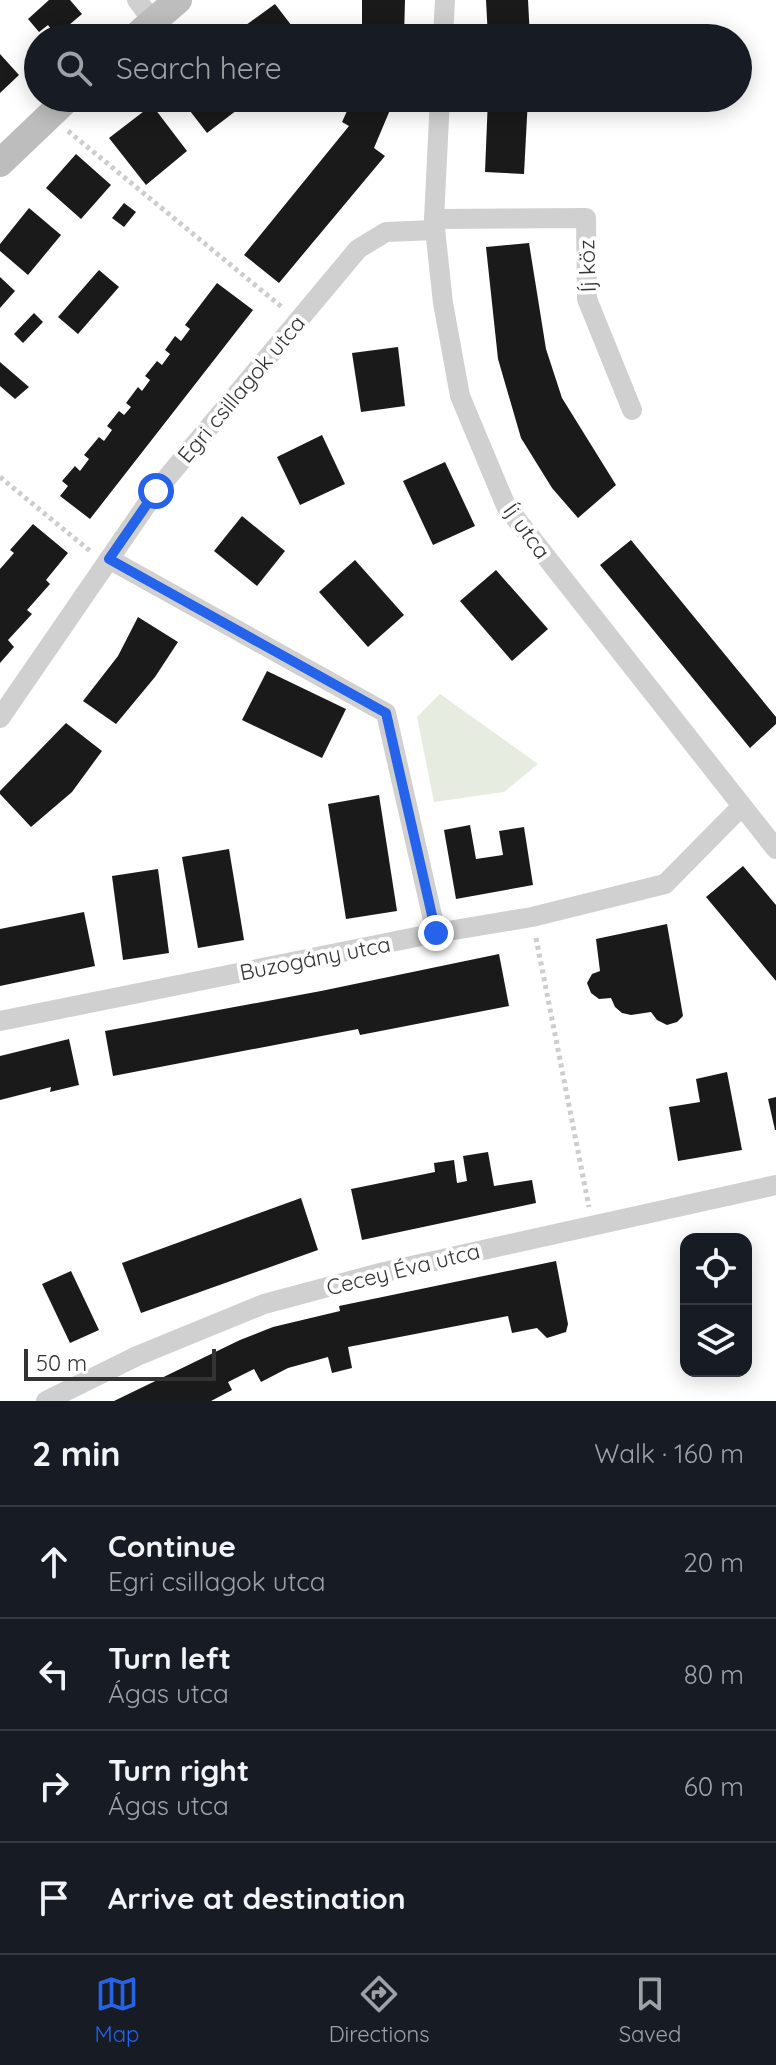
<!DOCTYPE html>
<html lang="en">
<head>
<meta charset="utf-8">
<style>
  body { margin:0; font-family:Quicksand,sans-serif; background:#242831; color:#f1f3f6 }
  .controls { position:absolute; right:24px; bottom:24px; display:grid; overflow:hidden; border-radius:16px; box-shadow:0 4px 20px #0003 }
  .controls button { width:72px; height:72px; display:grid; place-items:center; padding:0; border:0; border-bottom:2px solid #363941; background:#171b24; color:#f1f3f6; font:40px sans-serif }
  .scale { position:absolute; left:24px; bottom:20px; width:192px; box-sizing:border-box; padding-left:8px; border:4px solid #333; border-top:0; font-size:22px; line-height:28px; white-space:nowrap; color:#333; -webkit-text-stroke:6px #fff; paint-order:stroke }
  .stop { position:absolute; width:24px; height:24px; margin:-18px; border:6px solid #2563eb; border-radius:50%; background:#fff }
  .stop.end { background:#2563eb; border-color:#fff; box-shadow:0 2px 8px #0008 }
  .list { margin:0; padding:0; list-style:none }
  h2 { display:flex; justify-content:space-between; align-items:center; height:104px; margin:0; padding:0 32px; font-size:34px }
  h2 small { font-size:26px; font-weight:400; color:#9ea1a6 }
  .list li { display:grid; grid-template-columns:52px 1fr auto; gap:24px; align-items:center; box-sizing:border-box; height:112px; padding:0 32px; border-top:2px solid #363941 }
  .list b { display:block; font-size:30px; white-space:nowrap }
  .list p { margin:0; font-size:26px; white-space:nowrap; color:#9ea1a6 }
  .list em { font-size:26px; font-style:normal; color:#9ea1a6 }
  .icon { flex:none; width:44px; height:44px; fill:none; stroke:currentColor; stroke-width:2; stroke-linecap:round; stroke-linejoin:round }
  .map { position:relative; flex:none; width:776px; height:1401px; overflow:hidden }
  .search { position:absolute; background:#171b24; box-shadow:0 4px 20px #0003; left:24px; right:24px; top:24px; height:88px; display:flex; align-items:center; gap:20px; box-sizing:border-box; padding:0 28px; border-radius:44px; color:#9ea1a6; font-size:30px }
  .sheet { height:552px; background:#171b24 }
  nav { display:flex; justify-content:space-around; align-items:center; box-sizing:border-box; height:112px; border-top:2px solid #363941; background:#171b24; font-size:22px; color:#9ea1a6 }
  nav a { display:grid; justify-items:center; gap:4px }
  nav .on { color:#2563eb }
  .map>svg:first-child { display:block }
  .green { fill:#e6ecdf }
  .building { fill:#1a1a1a }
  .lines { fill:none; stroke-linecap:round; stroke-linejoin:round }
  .path { stroke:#cdcdcd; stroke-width:5; stroke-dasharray:4 4; stroke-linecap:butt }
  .minor { stroke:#d0d0d0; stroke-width:20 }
  .secondary { stroke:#bdbdbd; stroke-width:28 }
  .route { stroke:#2563eb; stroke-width:10 }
  .labels { text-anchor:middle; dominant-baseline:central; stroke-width:8; stroke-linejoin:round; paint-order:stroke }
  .street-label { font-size:22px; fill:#333; stroke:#fff }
</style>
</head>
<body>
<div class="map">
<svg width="776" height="1401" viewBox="0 0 776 1401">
  <rect width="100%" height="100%" fill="#fff"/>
  <!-- green -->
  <polygon class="green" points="440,694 538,764 504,792 434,802 417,717"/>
  <!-- building -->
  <g class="building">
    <polygon points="49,0 70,0 82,14 56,36 48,25 39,32 28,19"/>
    <polygon points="362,0 405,0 404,38 362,38"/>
    <polygon points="486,0 528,0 530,38 488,38"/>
    <polygon points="275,4 298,34 292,38 233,38 231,36"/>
    <polygon points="0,54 19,75 0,93"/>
    <polygon points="180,98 249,98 250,100 207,133"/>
    <polygon points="353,98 395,98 374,148 385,156 279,283 244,255 349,126 342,122"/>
    <polygon points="488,98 528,98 524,174 485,172"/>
    <polygon points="152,105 187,151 146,185 109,138"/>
    <polygon points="76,154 111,185 81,219 46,188"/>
    <polygon points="124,203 136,212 124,227 112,218"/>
    <polygon points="29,208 61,235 28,275 0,251 0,244"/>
    <polygon points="529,243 546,349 562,398 616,485 578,518 552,488 521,438 498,359 486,247"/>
    <polygon points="99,270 119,287 78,334 58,317"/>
    <polygon points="0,277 15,291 0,308"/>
    <polygon points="217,283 253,310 90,519 60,496 68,486 62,481 75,466 80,471 89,459 84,455 99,437 104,441 112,430 107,426 119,411 124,415 131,407 126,403 138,387 142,391 150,380 145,376 157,361 162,365 170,354 165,350 175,336 181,341 190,329 185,325"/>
    <polygon points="34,313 43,322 23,343 14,334"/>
    <polygon points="398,347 405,406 361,412 352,353"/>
    <polygon points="0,362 29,387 15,399 0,386"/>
    <polygon points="322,435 345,484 300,505 277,457"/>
    <polygon points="445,462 475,526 433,545 403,481"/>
    <polygon points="242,516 285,551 257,586 214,551"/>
    <polygon points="33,524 68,553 46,580 50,584 27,610 32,614 8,640 14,647 0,663 0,569 14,553 10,550"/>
    <polygon points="631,540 776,717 776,724 750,748 600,565"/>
    <polygon points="355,560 404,615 368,647 319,592"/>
    <polygon points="496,570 548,629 512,661 460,601"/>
    <polygon points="138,617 178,642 155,677 116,724 83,701 118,656"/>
    <polygon points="267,671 346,709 322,758 242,720"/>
    <polygon points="66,723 102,751 72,792 31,827 0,794 0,791"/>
    <polygon points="379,795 397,911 346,919 328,804"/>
    <polygon points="470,825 476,859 503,855 499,831 524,827 533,885 456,899 444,830"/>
    <polygon points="229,849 244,940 198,948 182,857"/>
    <polygon points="743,866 776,905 776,981 706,897"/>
    <polygon points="158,869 169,953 123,960 112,876"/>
    <polygon points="84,912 95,966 0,986 0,929"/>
    <polygon points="667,924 683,1016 677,1022 667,1025 657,1020 651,1012 631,1015 622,1013 615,1007 611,998 599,999 591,993 587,983 592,974 600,971 596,939"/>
    <polygon points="499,954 509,1006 360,1035 358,1029 113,1076 105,1031 321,991"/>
    <polygon points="69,1039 79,1085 50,1092 51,1087 0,1100 0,1056"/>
    <polygon points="727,1072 742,1150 678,1161 669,1107 700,1102 696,1079"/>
    <polygon points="776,1097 776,1130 775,1130 768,1099"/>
    <polygon points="488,1152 494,1186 532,1180 536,1203 362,1240 351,1189 435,1172 434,1163 454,1160 457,1183 467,1181 463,1156"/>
    <polygon points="301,1198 318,1250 141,1313 122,1263"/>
    <polygon points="556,1261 568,1324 566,1332 547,1338 537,1328 512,1333 508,1316 348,1347 352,1368 332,1373 328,1357 288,1368 261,1382 254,1369 228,1382 232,1390 211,1401 114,1401 240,1340 273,1327 340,1311 339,1306"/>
    <polygon points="71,1271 99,1330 70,1343 42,1284"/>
  </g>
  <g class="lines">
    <!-- path -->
    <g class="path">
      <polyline points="68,131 283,308"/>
      <polyline points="0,477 90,551"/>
      <polyline points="536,938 589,1207"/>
    </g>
    <!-- minor -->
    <g class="minor">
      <polyline points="137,0 153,21"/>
      <polyline points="443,38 445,0"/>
      <polyline points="440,98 434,219 443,303 460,396 506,506 776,849"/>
      <polyline points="434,219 586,218 587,299 632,410"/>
      <polyline points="109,559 386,713 436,933"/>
      <polyline points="0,718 156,491 358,249 386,232 435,230"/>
      <polyline points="0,1021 436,933 532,917 665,884 741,807"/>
      <polyline points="46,1401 137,1356 264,1304 380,1273 776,1185"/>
    </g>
    <!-- secondary -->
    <g class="secondary">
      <polyline points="134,38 178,0"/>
      <polyline points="0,163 68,98"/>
    </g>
  </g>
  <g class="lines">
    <!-- route -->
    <polyline class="route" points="156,491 109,559 386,713 436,933"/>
  </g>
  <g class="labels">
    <!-- street labels -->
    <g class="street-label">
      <text transform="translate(587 266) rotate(-92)">Íj köz</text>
      <text transform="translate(241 389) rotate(-50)">Egri csillagok utca</text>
      <text transform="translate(527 531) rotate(54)">Íj utca</text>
      <text transform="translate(315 958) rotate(-11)">Buzogány utca</text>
      <text transform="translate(403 1269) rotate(-14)">Cecey Éva utca</text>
    </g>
  </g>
</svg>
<div class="controls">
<button><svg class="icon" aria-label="locate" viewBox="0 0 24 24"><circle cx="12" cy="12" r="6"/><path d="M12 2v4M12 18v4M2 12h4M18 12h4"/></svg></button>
<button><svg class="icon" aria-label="layers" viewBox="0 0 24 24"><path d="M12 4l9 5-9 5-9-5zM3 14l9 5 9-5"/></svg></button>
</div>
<div class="scale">50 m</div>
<div class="stop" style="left:156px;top:491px"></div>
<div class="stop end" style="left:436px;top:933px"></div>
<div class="search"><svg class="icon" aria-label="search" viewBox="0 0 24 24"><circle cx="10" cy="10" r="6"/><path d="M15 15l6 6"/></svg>Search here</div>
</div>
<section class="sheet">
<h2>2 min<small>Walk · 160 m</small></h2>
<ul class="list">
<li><svg class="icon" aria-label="ahead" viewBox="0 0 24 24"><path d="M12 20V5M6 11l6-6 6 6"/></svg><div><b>Continue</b><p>Egri csillagok utca</p></div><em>20 m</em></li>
<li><svg class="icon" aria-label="left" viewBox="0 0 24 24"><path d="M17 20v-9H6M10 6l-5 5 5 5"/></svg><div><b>Turn left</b><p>Ágas utca</p></div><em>80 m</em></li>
<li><svg class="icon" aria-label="right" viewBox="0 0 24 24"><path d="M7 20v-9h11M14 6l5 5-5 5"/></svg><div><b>Turn right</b><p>Ágas utca</p></div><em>60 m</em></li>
<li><svg class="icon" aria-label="arrive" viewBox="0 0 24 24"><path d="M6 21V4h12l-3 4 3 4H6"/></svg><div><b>Arrive at destination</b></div></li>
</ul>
</section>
<nav>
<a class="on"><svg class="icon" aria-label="map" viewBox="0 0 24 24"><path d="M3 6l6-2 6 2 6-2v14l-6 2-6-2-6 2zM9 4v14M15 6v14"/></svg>Map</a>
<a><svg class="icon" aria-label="directions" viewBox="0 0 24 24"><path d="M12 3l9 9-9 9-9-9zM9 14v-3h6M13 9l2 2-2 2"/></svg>Directions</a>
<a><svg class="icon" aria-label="saved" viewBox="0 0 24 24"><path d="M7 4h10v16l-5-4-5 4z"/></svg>Saved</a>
</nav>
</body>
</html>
